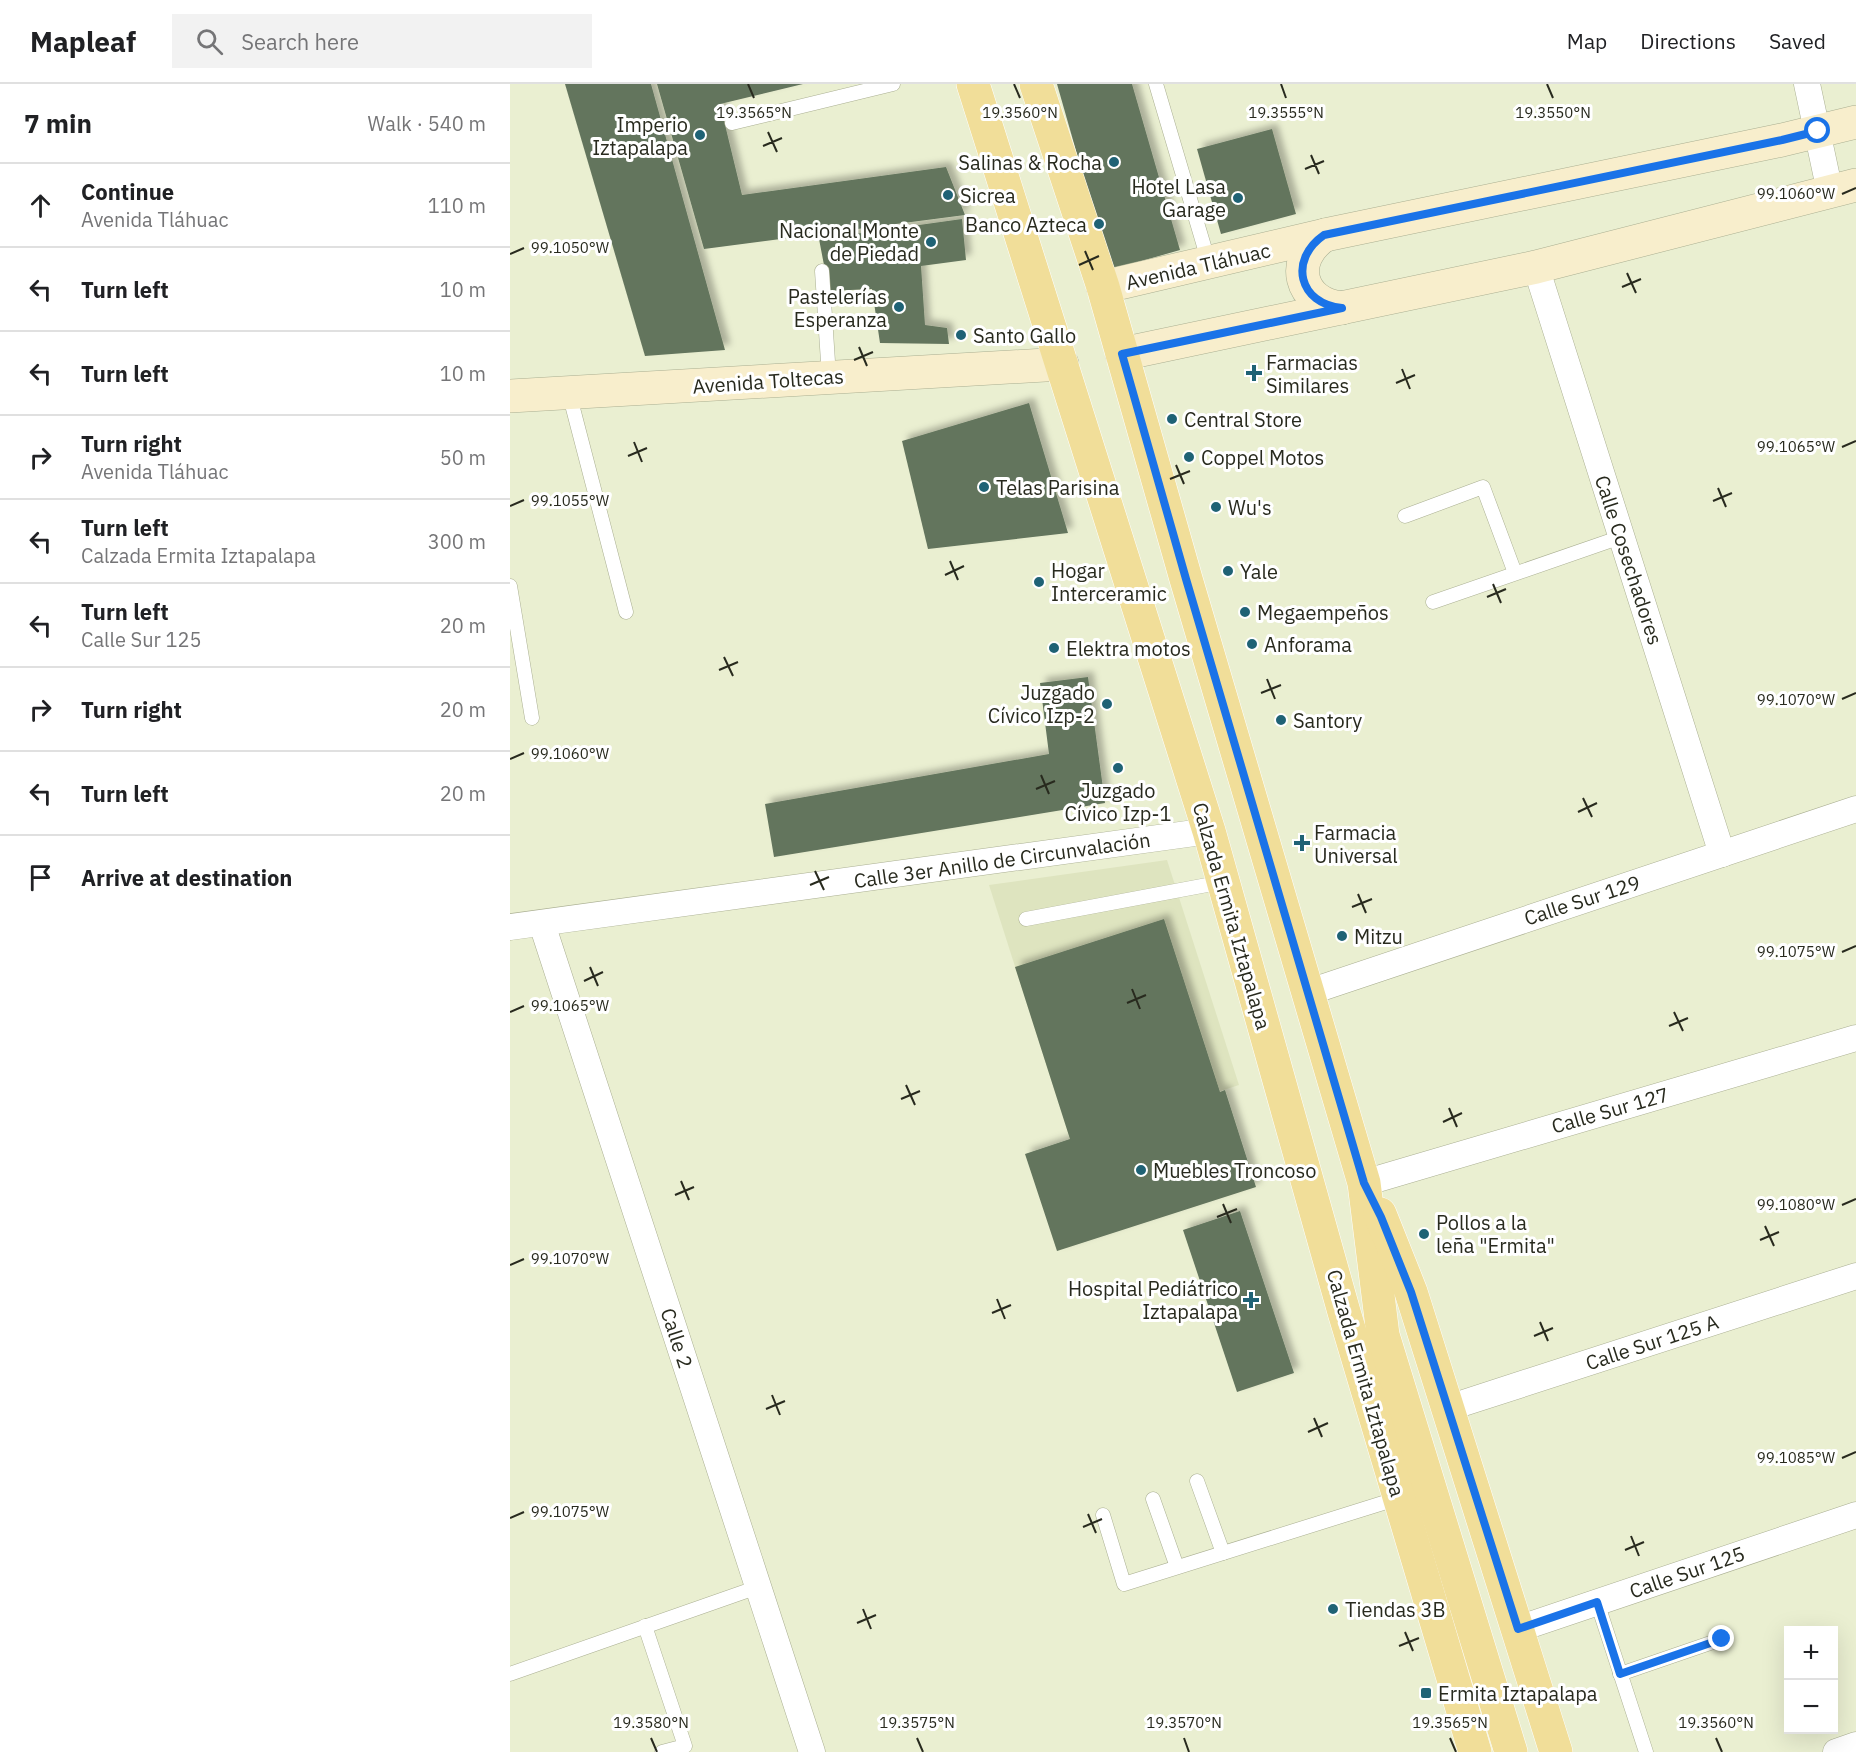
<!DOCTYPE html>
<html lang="en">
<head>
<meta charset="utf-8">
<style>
  body { margin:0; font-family:"IBM Plex Sans",sans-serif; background:#f2f2f2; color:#202124 }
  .controls { position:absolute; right:18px; bottom:18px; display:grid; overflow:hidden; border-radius:0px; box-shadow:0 6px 24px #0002 }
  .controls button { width:54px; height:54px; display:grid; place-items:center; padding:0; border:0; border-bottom:2px solid #e0e0e0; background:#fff; color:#202124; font:30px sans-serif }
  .stop { position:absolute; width:18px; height:18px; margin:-14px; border:4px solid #1a73e8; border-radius:50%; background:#fff }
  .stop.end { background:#1a73e8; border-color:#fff; box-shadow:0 2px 6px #0008 }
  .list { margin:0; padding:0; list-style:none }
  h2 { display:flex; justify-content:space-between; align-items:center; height:78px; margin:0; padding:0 24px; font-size:26px }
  h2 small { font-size:20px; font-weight:400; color:#757577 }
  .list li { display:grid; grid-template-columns:39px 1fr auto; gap:18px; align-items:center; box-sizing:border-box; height:84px; padding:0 24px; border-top:2px solid #e0e0e0 }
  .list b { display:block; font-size:22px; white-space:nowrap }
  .list p { margin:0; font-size:20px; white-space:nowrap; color:#757577 }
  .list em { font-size:20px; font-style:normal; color:#757577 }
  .icon { flex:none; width:33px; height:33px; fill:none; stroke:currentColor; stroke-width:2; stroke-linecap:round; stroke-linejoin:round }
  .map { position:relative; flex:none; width:1346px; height:1668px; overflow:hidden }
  header { display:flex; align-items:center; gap:36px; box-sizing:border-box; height:84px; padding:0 30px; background:#fff; border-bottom:2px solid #e0e0e0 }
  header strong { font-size:28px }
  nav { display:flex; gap:33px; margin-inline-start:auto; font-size:21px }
  .search { width:420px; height:54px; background:#f2f2f2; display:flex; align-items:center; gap:15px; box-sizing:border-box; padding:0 21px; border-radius:0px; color:#757577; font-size:22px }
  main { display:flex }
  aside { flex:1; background:#fff }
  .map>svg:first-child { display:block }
  .built { fill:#dee4bf }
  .building { fill:#63745d; filter:url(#shadow) }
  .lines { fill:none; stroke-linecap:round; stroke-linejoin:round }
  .lane-casing { stroke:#aaaf92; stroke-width:15 }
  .street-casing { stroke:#aaaf92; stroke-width:27 }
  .secondary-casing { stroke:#aaaf92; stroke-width:34 }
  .primary-casing { stroke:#fff; stroke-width:34 }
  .lane { stroke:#fff; stroke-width:14 }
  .street { stroke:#fff; stroke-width:26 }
  .secondary { stroke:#f8eecc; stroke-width:33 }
  .primary { stroke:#f1de99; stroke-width:33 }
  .route { stroke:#1a73e8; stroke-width:8 }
  .ticks { fill:none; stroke:#282a1e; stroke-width:2 }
  .poi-dot { fill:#1f6275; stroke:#fff; stroke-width:2 }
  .labels { text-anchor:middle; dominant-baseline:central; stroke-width:6; stroke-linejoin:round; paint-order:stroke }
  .poi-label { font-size:20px; fill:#282a1e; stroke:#fff; text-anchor:start }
  .street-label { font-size:20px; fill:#282a1e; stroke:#fff }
  .ticks-label { font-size:15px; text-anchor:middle; fill:#282a1e; stroke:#fff; stroke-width:6; stroke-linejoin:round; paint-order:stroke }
</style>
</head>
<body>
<header>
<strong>Mapleaf</strong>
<div class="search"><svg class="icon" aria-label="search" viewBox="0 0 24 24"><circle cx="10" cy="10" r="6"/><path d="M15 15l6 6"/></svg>Search here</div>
<nav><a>Map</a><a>Directions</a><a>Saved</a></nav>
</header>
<main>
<aside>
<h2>7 min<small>Walk · 540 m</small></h2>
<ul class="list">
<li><svg class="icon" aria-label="ahead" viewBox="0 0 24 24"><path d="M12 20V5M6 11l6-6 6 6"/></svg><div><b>Continue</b><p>Avenida Tláhuac</p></div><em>110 m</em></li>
<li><svg class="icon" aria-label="left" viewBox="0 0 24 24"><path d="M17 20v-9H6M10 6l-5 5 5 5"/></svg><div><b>Turn left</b></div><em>10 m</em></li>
<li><svg class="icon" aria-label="left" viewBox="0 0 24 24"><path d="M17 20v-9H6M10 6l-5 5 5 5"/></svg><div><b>Turn left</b></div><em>10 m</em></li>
<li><svg class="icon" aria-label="right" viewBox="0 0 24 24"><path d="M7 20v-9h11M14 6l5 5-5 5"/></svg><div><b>Turn right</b><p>Avenida Tláhuac</p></div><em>50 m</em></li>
<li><svg class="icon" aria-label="left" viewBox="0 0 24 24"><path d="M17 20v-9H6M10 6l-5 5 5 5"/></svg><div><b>Turn left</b><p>Calzada Ermita Iztapalapa</p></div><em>300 m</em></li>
<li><svg class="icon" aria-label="left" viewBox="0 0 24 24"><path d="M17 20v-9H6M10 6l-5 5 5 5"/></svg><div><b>Turn left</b><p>Calle Sur 125</p></div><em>20 m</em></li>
<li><svg class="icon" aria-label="right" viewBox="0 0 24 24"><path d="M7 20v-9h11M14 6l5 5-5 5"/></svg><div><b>Turn right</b></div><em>20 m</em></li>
<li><svg class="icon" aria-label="left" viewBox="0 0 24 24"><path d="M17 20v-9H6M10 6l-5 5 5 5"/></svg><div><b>Turn left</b></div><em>20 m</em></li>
<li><svg class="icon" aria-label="arrive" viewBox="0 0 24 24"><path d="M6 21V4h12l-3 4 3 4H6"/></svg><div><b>Arrive at destination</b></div></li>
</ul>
</aside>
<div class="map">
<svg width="1346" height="1668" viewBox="0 0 1346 1668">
  <defs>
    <filter id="shadow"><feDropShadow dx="5.5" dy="-5.5" stdDeviation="3" flood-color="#0004"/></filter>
  </defs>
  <rect width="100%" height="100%" fill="#eaefd1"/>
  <!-- built -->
  <polygon class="built" points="657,776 729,1001 560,1055 479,801"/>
  <!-- building -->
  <g class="building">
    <polygon points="55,0 141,0 215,266 135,272"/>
    <polygon points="147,0 293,0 210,20 232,111 436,83 455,131 194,165"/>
    <polygon points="547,0 622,0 670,166 600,186"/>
    <polygon points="762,45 786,130 711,150 687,65"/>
    <polygon points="452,135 456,176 411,182 415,241 437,244 439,260 370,259 362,205 319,207 309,155"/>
    <polygon points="519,319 558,449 418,465 392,357"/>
    <polygon points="578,593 595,719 264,773 255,720 539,670 530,599"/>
    <polygon points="654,835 710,1008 715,1006 746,1103 547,1167 515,1070 560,1055 505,883"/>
    <polygon points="730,1127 784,1289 727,1308 673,1146"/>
  </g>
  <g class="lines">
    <!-- lane casing -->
    <g class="lane-casing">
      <g id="lane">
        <polyline points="646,0 699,179"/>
        <polyline points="222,39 383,0"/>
        <polyline points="312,187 319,293"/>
        <polyline points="59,309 116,528"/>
        <polyline points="895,432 973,403 1005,489"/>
        <polyline points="0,502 22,634"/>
        <polyline points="923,518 1111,453"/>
        <polyline points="516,835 713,798"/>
        <polyline points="687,1397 713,1469"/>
        <polyline points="643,1415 667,1483"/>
        <polyline points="593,1431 614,1500 889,1414"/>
        <polyline points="1087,1518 1136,1668"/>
        <polyline points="135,1542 175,1662 152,1668"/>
        <polyline points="0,1590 248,1503"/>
        <polyline points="1110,1590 1212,1555"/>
      </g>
    </g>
    <!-- street casing -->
    <g class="street-casing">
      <g id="street">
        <polyline points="1297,0 1320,108"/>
        <polyline points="1026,183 1212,770"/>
        <polyline points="32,840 302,1668"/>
        <polyline points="0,843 699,747"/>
        <polyline points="799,908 1346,725"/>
        <polyline points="854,1099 1346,954"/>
        <polyline points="938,1324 1346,1192"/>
        <polyline points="1008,1545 1346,1431"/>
        <polyline points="1326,1668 1346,1661"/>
      </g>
    </g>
    <!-- secondary casing -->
    <g class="secondary-casing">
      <g id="secondary">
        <path d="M 815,151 C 778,175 789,220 832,224"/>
        <polyline points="593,203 815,151 1272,56 1346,38"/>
        <polyline points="612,270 1026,183 1346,101"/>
        <polyline points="0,312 552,280"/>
      </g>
    </g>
    <!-- primary casing -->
    <g class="primary-casing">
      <g id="primary">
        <polyline points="463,0 699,747 834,1228 965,1668"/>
        <polyline points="526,0 593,203 676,495 854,1099 873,1251 1001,1668"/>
        <polyline points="870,1130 901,1208 1046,1668"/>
      </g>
    </g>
    <!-- lane -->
    <use href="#lane" class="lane"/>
    <!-- street -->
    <use href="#street" class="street"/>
    <!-- secondary -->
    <use href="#secondary" class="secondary"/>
    <!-- primary -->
    <use href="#primary" class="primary"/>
  </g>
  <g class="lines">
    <!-- route -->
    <path class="route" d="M 1212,1555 L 1110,1590 L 1087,1518 L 1008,1545 L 901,1208 L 871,1133 L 854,1099 L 676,495 L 612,270 L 832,224 C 789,220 778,176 814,151 L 1272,56 L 1308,47"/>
  </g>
  <!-- ticks -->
  <path class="ticks" d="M 238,0 L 244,14M 504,0 L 510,14M 771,0 L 776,14M 1037,0 L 1043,14M 258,48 L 267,68M 253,62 L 272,54M 801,71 L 809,90M 795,85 L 814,77M 1332,110 L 1346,104M 575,167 L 583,186M 0,170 L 14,164M 569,181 L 589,172M 1117,189 L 1126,209M 1112,203 L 1131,195M 349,263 L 357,282M 344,276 L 363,268M 892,285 L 900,305M 886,299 L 905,291M 124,358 L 132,378M 1332,363 L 1346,357M 118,372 L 137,364M 666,381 L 674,400M 660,395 L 680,387M 1208,404 L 1216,423M 1203,417 L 1222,409M 0,422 L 14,416M 440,477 L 448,496M 435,491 L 454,482M 983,500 L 991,519M 977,513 L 996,505M 214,573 L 223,592M 209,586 L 228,578M 757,595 L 765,615M 751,609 L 771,601M 1332,615 L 1346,609M 0,675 L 14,669M 531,691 L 539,710M 526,705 L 545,697M 1073,714 L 1082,733M 1068,728 L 1087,719M 305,787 L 314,806M 300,801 L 319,793M 848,810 L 856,829M 842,823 L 862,815M 1332,868 L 1346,862M 80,883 L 88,902M 74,897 L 93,888M 622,905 L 630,925M 617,919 L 636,911M 0,928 L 14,922M 1164,928 L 1173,947M 1159,942 L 1178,934M 396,1001 L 405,1021M 391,1015 L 410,1007M 939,1024 L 947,1043M 933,1038 L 952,1029M 171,1097 L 179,1116M 165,1111 L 184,1103M 713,1120 L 721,1139M 1332,1121 L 1346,1115M 707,1133 L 727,1125M 1255,1142 L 1264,1162M 1250,1156 L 1269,1148M 0,1181 L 14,1175M 487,1215 L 495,1235M 482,1229 L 501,1221M 1030,1238 L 1038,1257M 1024,1252 L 1043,1244M 262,1311 L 270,1331M 256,1325 L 275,1317M 804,1334 L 812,1353M 798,1348 L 818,1339M 1332,1374 L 1346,1368M 578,1430 L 586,1449M 0,1434 L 14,1428M 573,1443 L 592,1435M 1121,1452 L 1129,1472M 1115,1466 L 1134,1458M 353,1525 L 361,1545M 347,1539 L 366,1531M 895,1548 L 903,1567M 889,1562 L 909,1554M 141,1654 L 147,1668M 407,1654 L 413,1668M 674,1654 L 679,1668M 940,1654 L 946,1668M 1206,1654 L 1212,1668"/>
  <!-- markers -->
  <g class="poi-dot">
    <circle cx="190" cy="51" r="6"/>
    <circle cx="604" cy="78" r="6"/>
    <circle cx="438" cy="111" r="6"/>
    <circle cx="728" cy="114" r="6"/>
    <circle cx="589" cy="140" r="6"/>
    <circle cx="421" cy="158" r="6"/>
    <circle cx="389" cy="223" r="6"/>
    <circle cx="451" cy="251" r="6"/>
    <path d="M741 280h6v6h6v6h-6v6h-6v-6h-6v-6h6z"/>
    <circle cx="662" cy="335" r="6"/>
    <circle cx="679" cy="373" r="6"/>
    <circle cx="474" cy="403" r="6"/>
    <circle cx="706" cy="423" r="6"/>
    <circle cx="718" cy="487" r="6"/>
    <circle cx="529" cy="498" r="6"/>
    <circle cx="735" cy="528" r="6"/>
    <circle cx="742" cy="560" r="6"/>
    <circle cx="544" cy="564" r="6"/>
    <circle cx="597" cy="620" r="6"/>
    <circle cx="771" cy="636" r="6"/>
    <circle cx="608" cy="684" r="6"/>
    <path d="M789 750h6v6h6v6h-6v6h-6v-6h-6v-6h6z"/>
    <circle cx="832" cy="852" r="6"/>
    <circle cx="631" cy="1086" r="6"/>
    <circle cx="914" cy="1150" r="6"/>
    <path d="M738 1207h6v6h6v6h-6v6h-6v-6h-6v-6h6z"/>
    <circle cx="823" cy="1525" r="6"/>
    <rect x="910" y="1603" width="12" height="12" rx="3"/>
  </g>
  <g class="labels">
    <!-- poi labels -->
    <g class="poi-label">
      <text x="178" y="40" text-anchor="end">Imperio<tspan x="178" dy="23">Iztapalapa</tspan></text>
      <text x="592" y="78" text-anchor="end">Salinas &amp; Rocha</text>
      <text x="716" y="102" text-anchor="end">Hotel Lasa<tspan x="716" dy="23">Garage</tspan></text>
      <text x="450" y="111">Sicrea</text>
      <text x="577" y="140" text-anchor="end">Banco Azteca</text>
      <text x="409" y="146" text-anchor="end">Nacional Monte<tspan x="409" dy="23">de Piedad</tspan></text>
      <text x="377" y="212" text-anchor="end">Pastelerías<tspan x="377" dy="23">Esperanza</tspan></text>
      <text x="463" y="251">Santo Gallo</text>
      <text x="756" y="278">Farmacias<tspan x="756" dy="23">Similares</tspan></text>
      <text x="674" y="335">Central Store</text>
      <text x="691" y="373">Coppel Motos</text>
      <text x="486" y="403">Telas Parisina</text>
      <text x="718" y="423">Wu's</text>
      <text x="541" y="486">Hogar<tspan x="541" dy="23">Interceramic</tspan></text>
      <text x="730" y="487">Yale</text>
      <text x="747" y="528">Megaempeños</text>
      <text x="754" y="560">Anforama</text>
      <text x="556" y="564">Elektra motos</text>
      <text x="585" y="608" text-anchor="end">Juzgado<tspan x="585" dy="23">Cívico Izp-2</tspan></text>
      <text x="783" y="636">Santory</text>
      <text x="608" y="706" text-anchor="middle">Juzgado<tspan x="608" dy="23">Cívico Izp-1</tspan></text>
      <text x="804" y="748">Farmacia<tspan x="804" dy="23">Universal</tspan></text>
      <text x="844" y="852">Mitzu</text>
      <text x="643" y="1086">Muebles Troncoso</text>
      <text x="926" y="1138">Pollos a la<tspan x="926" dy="23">leña "Ermita"</tspan></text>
      <text x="728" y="1204" text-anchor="end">Hospital Pediátrico<tspan x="728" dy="23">Iztapalapa</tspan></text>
      <text x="835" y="1525">Tiendas 3B</text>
      <text x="928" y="1609">Ermita Iztapalapa</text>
    </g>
    <!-- street labels -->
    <g class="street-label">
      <text transform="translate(688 182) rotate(-13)">Avenida Tláhuac</text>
      <text transform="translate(258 297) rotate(-4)">Avenida Toltecas</text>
      <text transform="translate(1119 476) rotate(72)">Calle Cosechadores</text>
      <text transform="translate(492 776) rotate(-8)">Calle 3er Anillo de Circunvalación</text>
      <text transform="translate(1072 816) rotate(-18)">Calle Sur 129</text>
      <text transform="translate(722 832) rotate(74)">Calzada Ermita Iztapalapa</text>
      <text transform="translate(1100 1026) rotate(-16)">Calle Sur 127</text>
      <text transform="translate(167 1254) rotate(72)">Calle 2</text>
      <text transform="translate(1142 1258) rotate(-18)">Calle Sur 125 A</text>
      <text transform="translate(856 1299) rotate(74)">Calzada Ermita Iztapalapa</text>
      <text transform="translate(1177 1488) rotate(-19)">Calle Sur 125</text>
    </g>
  </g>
  <g class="ticks-label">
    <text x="244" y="34">19.3565°N</text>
    <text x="510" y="34">19.3560°N</text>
    <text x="776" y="34">19.3555°N</text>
    <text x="1043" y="34">19.3550°N</text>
    <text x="1286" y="115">99.1060°W</text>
    <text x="60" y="169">99.1050°W</text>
    <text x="1286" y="368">99.1065°W</text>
    <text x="60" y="422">99.1055°W</text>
    <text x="1286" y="621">99.1070°W</text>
    <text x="60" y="675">99.1060°W</text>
    <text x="1286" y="873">99.1075°W</text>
    <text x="60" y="927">99.1065°W</text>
    <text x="1286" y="1126">99.1080°W</text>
    <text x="60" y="1180">99.1070°W</text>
    <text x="1286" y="1379">99.1085°W</text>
    <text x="60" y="1433">99.1075°W</text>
    <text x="141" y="1644">19.3580°N</text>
    <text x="407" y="1644">19.3575°N</text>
    <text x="674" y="1644">19.3570°N</text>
    <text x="940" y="1644">19.3565°N</text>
    <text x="1206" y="1644">19.3560°N</text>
  </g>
</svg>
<div class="controls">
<button>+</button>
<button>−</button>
</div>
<div class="stop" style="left:1308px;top:47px"></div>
<div class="stop end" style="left:1212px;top:1555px"></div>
</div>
</main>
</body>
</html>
